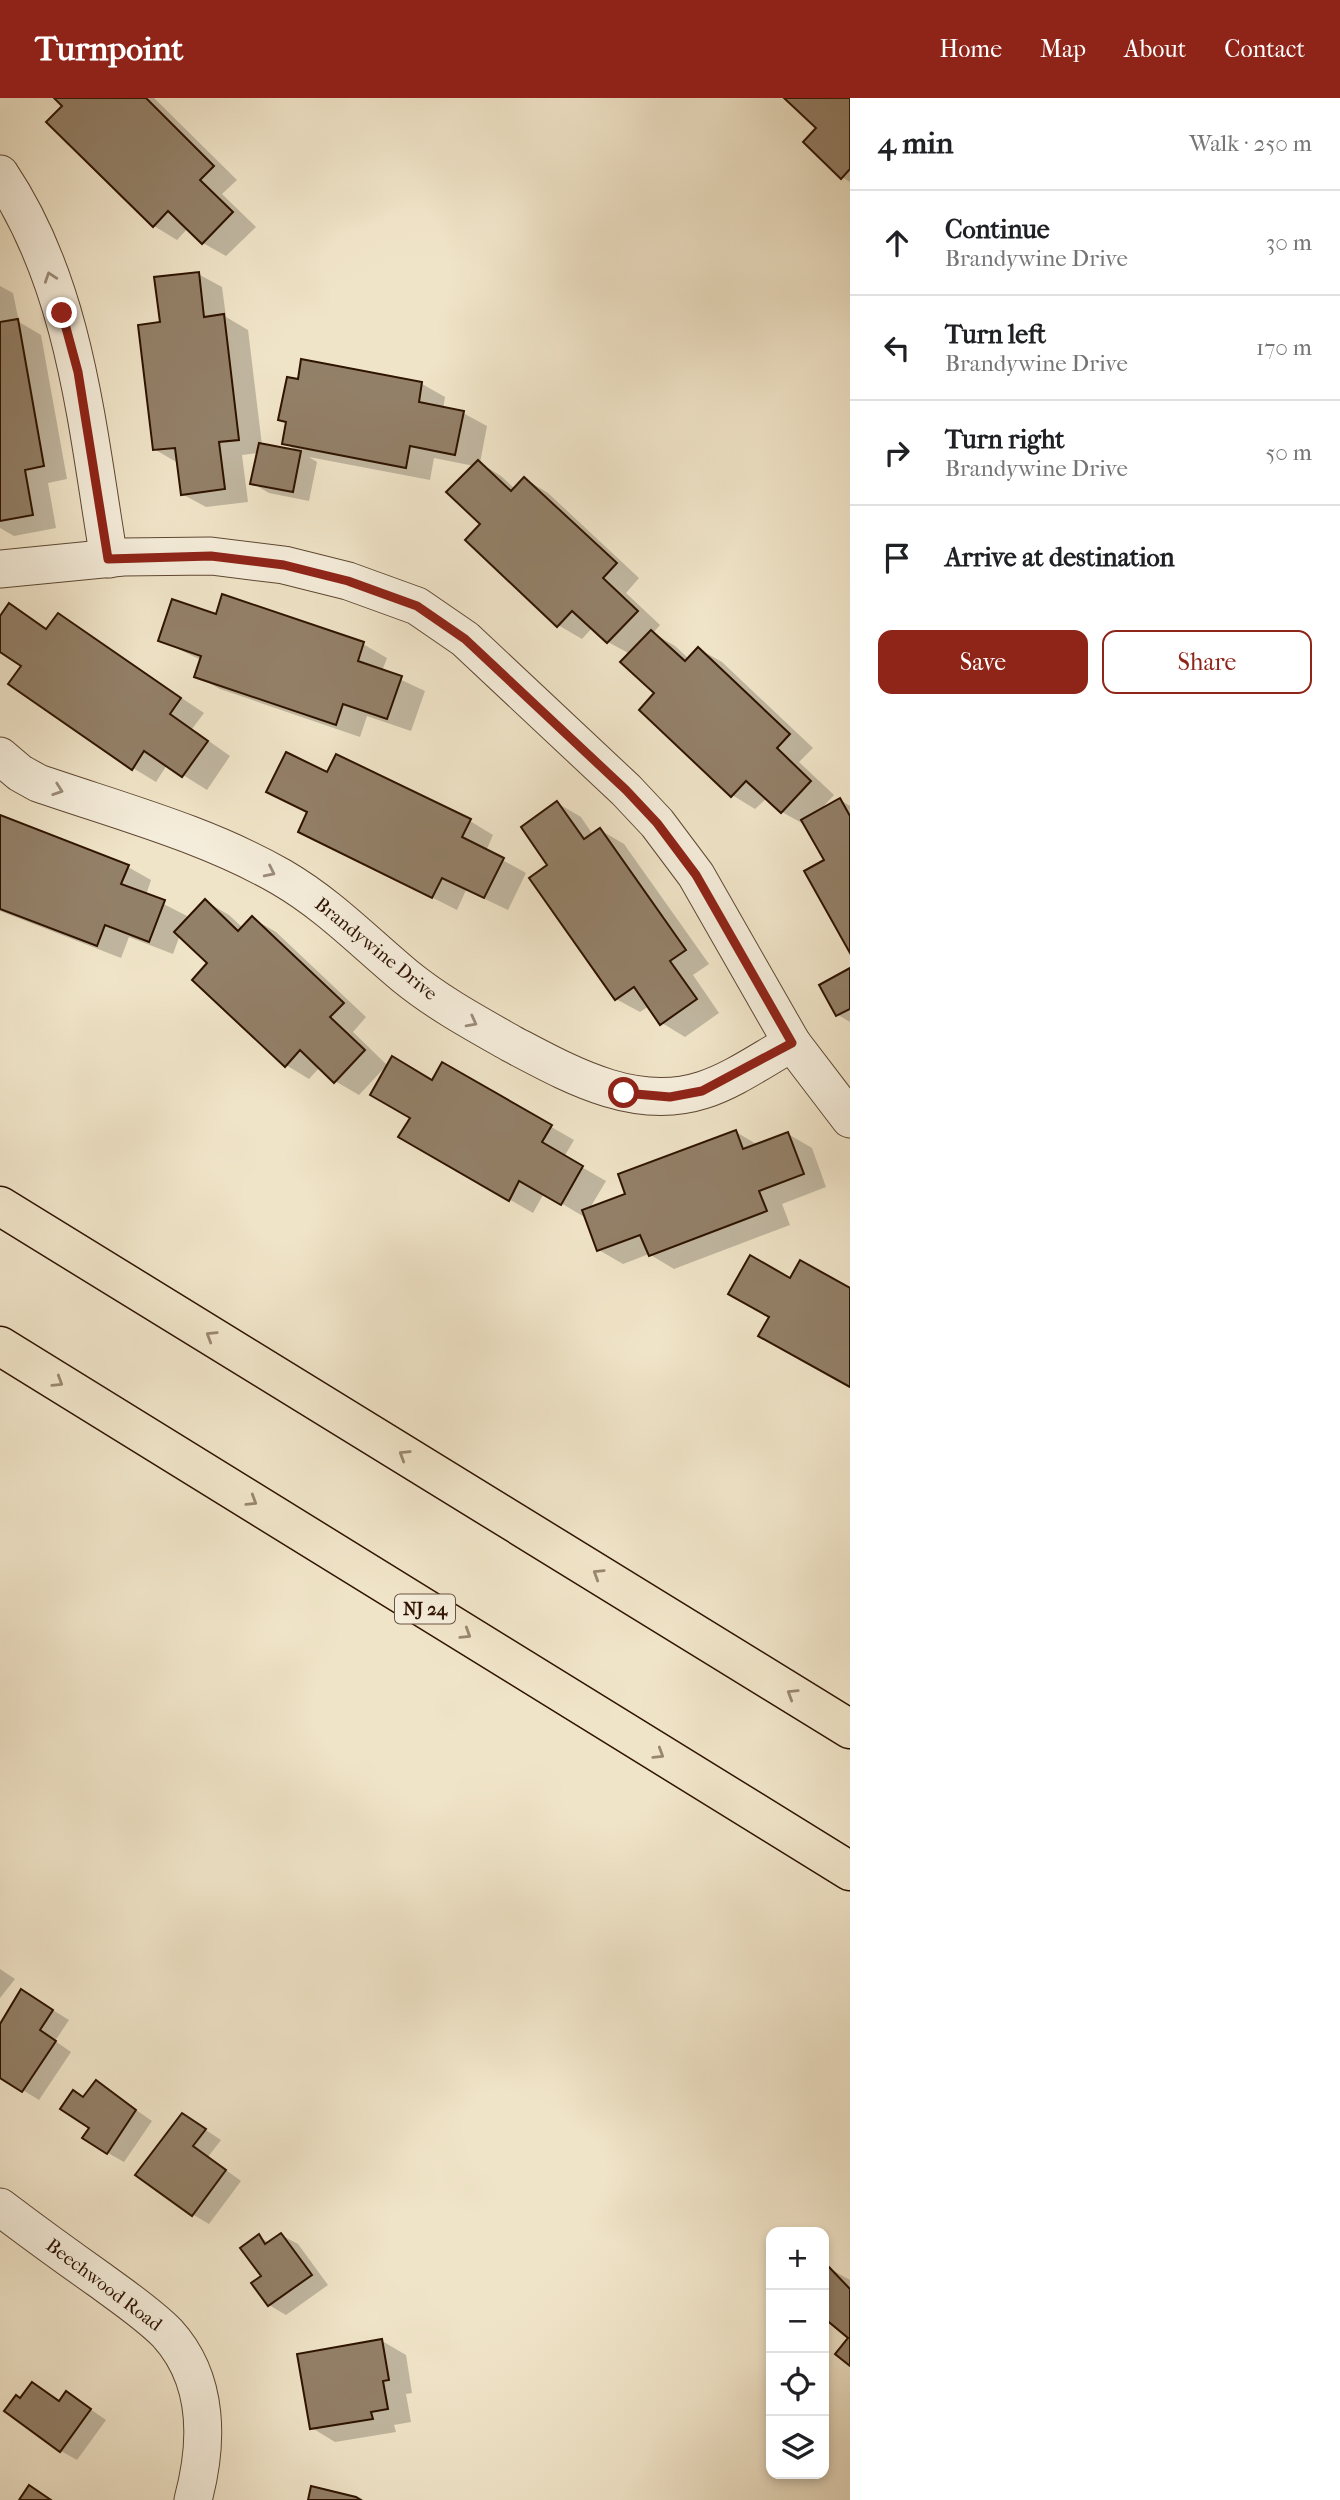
<!DOCTYPE html>
<html lang="en">
<head>
<meta charset="utf-8">
<style>
  body { margin:0; font-family:"IM FELL French Canon",serif; background:#f6f6f6; color:#202124 }
  .controls { position:absolute; right:21px; bottom:21px; display:grid; overflow:hidden; border-radius:14px; box-shadow:0 4px 10px #0003 }
  .controls button { width:63px; height:63px; display:grid; place-items:center; padding:0; border:0; border-bottom:2px solid #e0e0e0; background:#fff; color:#202124; font:35px sans-serif }
  .stop { position:absolute; width:21px; height:21px; margin:-16px; border:5px solid #8f2418; border-radius:50%; background:#fff }
  .stop.end { background:#8f2418; border-color:#fff; box-shadow:0 2px 7px #0008 }
  .list { margin:0; padding:0; list-style:none }
  h2 { display:flex; justify-content:space-between; align-items:center; height:91px; margin:0; padding:0 28px; font-size:30px }
  h2 small { font-size:23px; font-weight:400; color:#757577 }
  .list li { display:grid; grid-template-columns:46px 1fr auto; gap:21px; align-items:center; box-sizing:border-box; height:105px; padding:0 28px; border-top:2px solid #e0e0e0 }
  .list b { display:block; font-size:26px; white-space:nowrap }
  .list p { margin:0; font-size:23px; white-space:nowrap; color:#757577 }
  .list em { font-size:23px; font-style:normal; color:#757577 }
  .actions { display:flex; gap:14px; padding:21px 28px }
  .actions a { flex:1; padding:16px 0; border:2px solid #8f2418; border-radius:14px; text-align:center; font-size:24px; color:#8f2418 }
  .actions .main { background:#8f2418; color:#fff }
  .icon { flex:none; width:38px; height:38px; fill:none; stroke:currentColor; stroke-width:2; stroke-linecap:round; stroke-linejoin:round }
  .map { position:relative; flex:none; width:850px; height:2402px; overflow:hidden }
  header { display:flex; align-items:center; gap:42px; box-sizing:border-box; height:98px; padding:0 35px; background:#8f2418; color:#fff }
  header strong { font-size:33px }
  nav { display:flex; gap:38px; margin-inline-start:auto; font-size:24px }
  main { display:flex }
  aside { flex:1; background:#fff }
  .map>svg:first-child { display:block }
  .shadow { fill:#0003 }
  .building { fill:#938068; stroke:#2e1300; stroke-width:2 }
  .lines { fill:none; stroke-linecap:round; stroke-linejoin:round }
  .street-casing { stroke:#5e4732; stroke-width:39 }
  .highway-casing { stroke:#2e1300; stroke-width:41 }
  .street { stroke:#f5eddb; stroke-width:37 }
  .highway { stroke:#f0e4c8; stroke-width:38 }
  .oneway { stroke:#9b8b78 }
  .oneway2 { stroke:#99866e }
  .route { stroke:#8f2418; stroke-width:9 }
  .labels { text-anchor:middle; dominant-baseline:central; stroke-width:5; stroke-linejoin:round; paint-order:stroke }
  .shield { fill:#f5eddb; stroke:#6a5442; stroke-width:2 }
  .shield-label { font-size:18px; font-weight:bold; fill:#2e1300 }
  .street-label { font-size:19px; fill:#2e1300; stroke:#f5eddb }
</style>
</head>
<body>
<header>
<strong>Turnpoint</strong>
<nav><a>Home</a><a>Map</a><a>About</a><a>Contact</a></nav>
</header>
<main>
<div class="map">
<svg width="850" height="2402" viewBox="0 0 850 2402">
  <rect width="100%" height="100%" fill="#f0e4c8"/>
  <filter id="stains"><feTurbulence type="fractalNoise" baseFrequency=".00286" numOctaves="4"/><feColorMatrix values="0 0 0 0 .2 0 0 0 0 .09 0 0 0 0 .02 0 0 0 .5 -.17"/></filter>
  <radialGradient id="worn" r=".72"><stop offset=".6" stop-color="#630" stop-opacity="0"/><stop offset="1" stop-color="#630" stop-opacity=".3"/></radialGradient>
  <!-- shadow -->
  <g class="shadow">
    <polygon points="56,0 154,0 237,82 222,96 256,129 226,158 203,145 188,130 177,142 154,128"/>
    <polygon points="786,0 850,0 850,84 842,79 818,30"/>
    <polygon points="198,176 222,189 226,219 248,232 262,347 299,354 284,345 288,326 280,322 422,286 445,299 443,311 463,315 487,328 480,365 501,378 515,391 525,381 548,395 639,480 626,495 660,527 653,535 675,548 689,561 699,551 722,564 813,650 799,664 834,697 819,713 840,702 850,708 850,851 826,763 807,728 782,714 767,700 755,711 732,697 630,556 608,544 593,529 582,541 558,527 482,426 474,368 434,360 430,382 309,359 317,364 309,403 269,395 252,385 258,355 242,357 248,404 206,409 182,396 178,365 154,351 162,226"/>
    <polygon points="0,188 13,195 19,224 41,237 67,381 48,385 56,430 14,438 0,430"/>
    <polygon points="10,508 48,532 58,517 204,615 192,631 230,658 207,692 167,667 156,684 133,670 23,568 0,551 0,521"/>
    <polygon points="160,542 363,546 387,560 382,573 425,593 411,633 367,618 360,639 220,591 196,578 201,562"/>
    <polygon points="328,676 470,723 493,737 486,753 526,775 508,812 466,792 457,812 300,733 309,715 292,707"/>
    <polygon points="557,705 581,719 593,737 600,732 624,746 709,866 693,877 719,915 685,939 662,925 649,908 640,914 616,901 550,767"/>
    <polygon points="0,719 128,769 151,782 146,797 187,818 185,825 205,803 229,817 243,830 252,820 276,834 366,919 353,934 387,967 359,997 335,983 320,969 309,981 286,967 209,865 180,837 173,856 129,839 121,860 0,813"/>
    <polygon points="850,872 850,924 838,917"/>
    <polygon points="443,967 574,1042 564,1059 606,1083 590,1110 627,1097 736,1034 758,1047 788,1036 812,1050 826,1089 782,1106 790,1127 674,1171 649,1156 623,1166 599,1152 586,1120 544,1095 533,1115 401,1039"/>
    <polygon points="0,1871 15,1881 0,1900"/>
    <polygon points="22,1893 69,1922 55,1943 71,1954 39,2002 0,1978 0,1928"/>
    <polygon points="96,1984 152,2023 124,2064 108,2055 91,2030 84,2001"/>
    <polygon points="183,2017 221,2042 208,2059 241,2083 209,2126 192,2116"/>
    <polygon points="281,2137 298,2146 328,2187 286,2217 269,2207 254,2185 263,2179 259,2139 270,2145"/>
    <polygon points="827,2169 850,2182 850,2239 824,2219 824,2174"/>
    <polygon points="382,2243 406,2257 412,2295 406,2296 411,2324 394,2327 396,2334 335,2344 312,2330"/>
    <polygon points="67,2295 106,2322 77,2362 61,2353 21,2302 60,2304"/>
  </g>
  <!-- building -->
  <g class="building">
    <polygon points="54,0 146,0 214,68 200,82 233,114 202,146 168,113 153,129 46,24 62,8"/>
    <polygon points="784,0 850,0 850,71 841,81 803,44 816,30"/>
    <polygon points="199,174 204,219 224,216 239,342 219,344 225,391 181,397 175,350 153,352 138,227 160,224 154,179"/>
    <polygon points="18,221 44,368 25,372 33,417 0,423 0,224"/>
    <polygon points="301,261 422,284 419,304 464,313 455,357 410,348 406,370 282,346 286,324 278,322 287,279 298,281"/>
    <polygon points="259,345 301,353 293,394 250,386"/>
    <polygon points="478,362 511,393 524,379 617,465 603,480 638,513 607,545 572,513 557,529 465,442 480,426 446,394"/>
    <polygon points="222,496 364,544 358,563 402,578 387,621 343,606 336,627 194,579 201,558 158,543 172,501 216,516"/>
    <polygon points="9,505 46,531 58,515 181,600 170,616 208,643 182,679 144,653 132,672 8,586 21,568 0,554 0,518"/>
    <polygon points="651,532 685,563 698,549 790,636 777,650 811,683 781,715 746,683 731,699 639,612 654,595 620,564"/>
    <polygon points="286,654 327,674 336,656 471,721 462,739 504,760 484,800 442,780 432,800 298,734 307,714 266,694"/>
    <polygon points="840,700 850,718 850,855 804,773 824,762 801,722"/>
    <polygon points="557,703 584,741 600,730 686,852 670,863 697,901 660,927 634,889 615,902 529,780 547,767 521,729"/>
    <polygon points="0,717 129,767 121,786 165,802 149,844 105,827 97,848 0,811"/>
    <polygon points="205,801 238,833 252,818 344,905 330,919 365,952 334,985 300,952 285,969 192,882 207,865 174,834"/>
    <polygon points="850,870 850,911 836,918 819,887"/>
    <polygon points="392,958 432,982 442,964 552,1027 542,1044 583,1068 561,1107 519,1083 509,1103 398,1039 410,1020 370,997"/>
    <polygon points="736,1032 743,1051 788,1034 804,1076 759,1093 767,1113 649,1158 640,1137 597,1153 582,1112 625,1096 618,1076"/>
    <polygon points="750,1157 790,1180 800,1162 850,1190 850,1289 758,1238 769,1219 728,1196"/>
    <polygon points="21,1891 53,1912 40,1932 56,1943 22,1994 0,1980 0,1926"/>
    <polygon points="96,1982 136,2012 107,2056 82,2040 89,2030 60,2011 73,1992 83,1999"/>
    <polygon points="182,2015 206,2031 193,2048 226,2072 192,2118 135,2077"/>
    <polygon points="281,2135 312,2177 268,2208 251,2185 261,2178 240,2150 259,2136 265,2146"/>
    <polygon points="827,2167 850,2191 850,2268 835,2256 848,2240 824,2220 824,2171"/>
    <polygon points="382,2241 389,2282 383,2283 388,2311 371,2314 373,2321 310,2331 297,2256"/>
    <polygon points="32,2284 59,2303 66,2293 91,2311 60,2354 4,2313 16,2297 20,2300"/>
    <polygon points="29,2387 51,2402 19,2402"/>
    <polygon points="311,2388 356,2399 361,2402 308,2402"/>
  </g>
  <g class="lines">
    <!-- street casing -->
    <g class="street-casing">
      <g id="street">
        <path d="M 0,76 C 76,189 87,330 109,461"/>
        <polyline points="0,471 123,459 211,458 284,467 348,483 417,508 465,541 626,692 657,725 696,777 792,945 850,1021"/>
        <path d="M 0,658 L 20,675 L 38,685 C 119,713 206,736 281,779 C 329,807 363,843 405,878 C 438,905 475,925 512,946 C 569,976 635,1014 703,992 C 734,982 763,961 792,945"/>
        <path d="M 0,2109 C 33,2134 66,2158 100,2182 C 123,2199 147,2215 167,2235 C 210,2282 208,2346 193,2402"/>
      </g>
    </g>
    <!-- highway casing -->
    <g class="highway-casing">
      <g id="highway">
        <polyline points="0,1108 850,1631"/>
        <polyline points="0,1248 850,1773"/>
      </g>
    </g>
    <!-- street -->
    <use href="#street" class="street"/>
    <!-- highway -->
    <use href="#highway" class="highway"/>
  </g>
  <!-- one-way arrows -->
  <defs><path id="oneway-chevron" d="M-2-3.5L2.5 0L-2 3.5" fill="none" stroke-width="1.6" stroke-linecap="round" stroke-linejoin="round" transform="scale(1.75)"/></defs>
  <g class="oneway">
    <use href="#oneway-chevron" transform="translate(50 179) rotate(-109)"/>
    <use href="#oneway-chevron" transform="translate(58 692) rotate(19)"/>
    <use href="#oneway-chevron" transform="translate(270 774) rotate(26)"/>
    <use href="#oneway-chevron" transform="translate(472 924) rotate(28)"/>
  </g>
  <g class="oneway2">
    <use href="#oneway-chevron" transform="translate(211 1238) rotate(-148)"/>
    <use href="#oneway-chevron" transform="translate(58 1284) rotate(32)"/>
    <use href="#oneway-chevron" transform="translate(404 1357) rotate(-148)"/>
    <use href="#oneway-chevron" transform="translate(252 1403) rotate(32)"/>
    <use href="#oneway-chevron" transform="translate(598 1476) rotate(-148)"/>
    <use href="#oneway-chevron" transform="translate(466 1536) rotate(32)"/>
    <use href="#oneway-chevron" transform="translate(792 1596) rotate(-148)"/>
    <use href="#oneway-chevron" transform="translate(659 1656) rotate(32)"/>
  </g>
  <g class="lines">
    <!-- route -->
    <polyline class="route" points="62,215 78,274 108,461 211,458 284,467 348,483 417,508 465,541 626,692 657,725 696,777 792,945 702,993 670,999 624,995"/>
  </g>
  <g class="labels">
    <!-- shield labels -->
    <rect class="shield" x="395" y="1496.5" width="60" height="29" rx="5"/>
    <g class="shield-label">
      <text x="425" y="1511">NJ 24</text>
    </g>
    <!-- street labels -->
    <g class="street-label">
      <text transform="translate(376 851) rotate(39)">Brandywine Drive</text>
      <text transform="translate(104 2187) rotate(37)">Beechwood Road</text>
    </g>
  </g>
  <rect width="100%" height="100%" filter="url(#stains)"/>
  <rect width="100%" height="100%" fill="url(#worn)"/>
</svg>
<div class="controls">
<button>+</button>
<button>−</button>
<button><svg class="icon" aria-label="locate" viewBox="0 0 24 24"><circle cx="12" cy="12" r="6"/><path d="M12 2v4M12 18v4M2 12h4M18 12h4"/></svg></button>
<button><svg class="icon" aria-label="layers" viewBox="0 0 24 24"><path d="M12 4l9 5-9 5-9-5zM3 14l9 5 9-5"/></svg></button>
</div>
<div class="stop" style="left:624px;top:995px"></div>
<div class="stop end" style="left:62px;top:215px"></div>
</div>
<aside>
<h2>4 min<small>Walk · 250 m</small></h2>
<ul class="list">
<li><svg class="icon" aria-label="ahead" viewBox="0 0 24 24"><path d="M12 20V5M6 11l6-6 6 6"/></svg><div><b>Continue</b><p>Brandywine Drive</p></div><em>30 m</em></li>
<li><svg class="icon" aria-label="left" viewBox="0 0 24 24"><path d="M17 20v-9H6M10 6l-5 5 5 5"/></svg><div><b>Turn left</b><p>Brandywine Drive</p></div><em>170 m</em></li>
<li><svg class="icon" aria-label="right" viewBox="0 0 24 24"><path d="M7 20v-9h11M14 6l5 5-5 5"/></svg><div><b>Turn right</b><p>Brandywine Drive</p></div><em>50 m</em></li>
<li><svg class="icon" aria-label="arrive" viewBox="0 0 24 24"><path d="M6 21V4h12l-3 4 3 4H6"/></svg><div><b>Arrive at destination</b></div></li>
</ul>
<div class="actions"><a class="main">Save</a><a>Share</a></div>
</aside>
</main>
</body>
</html>
